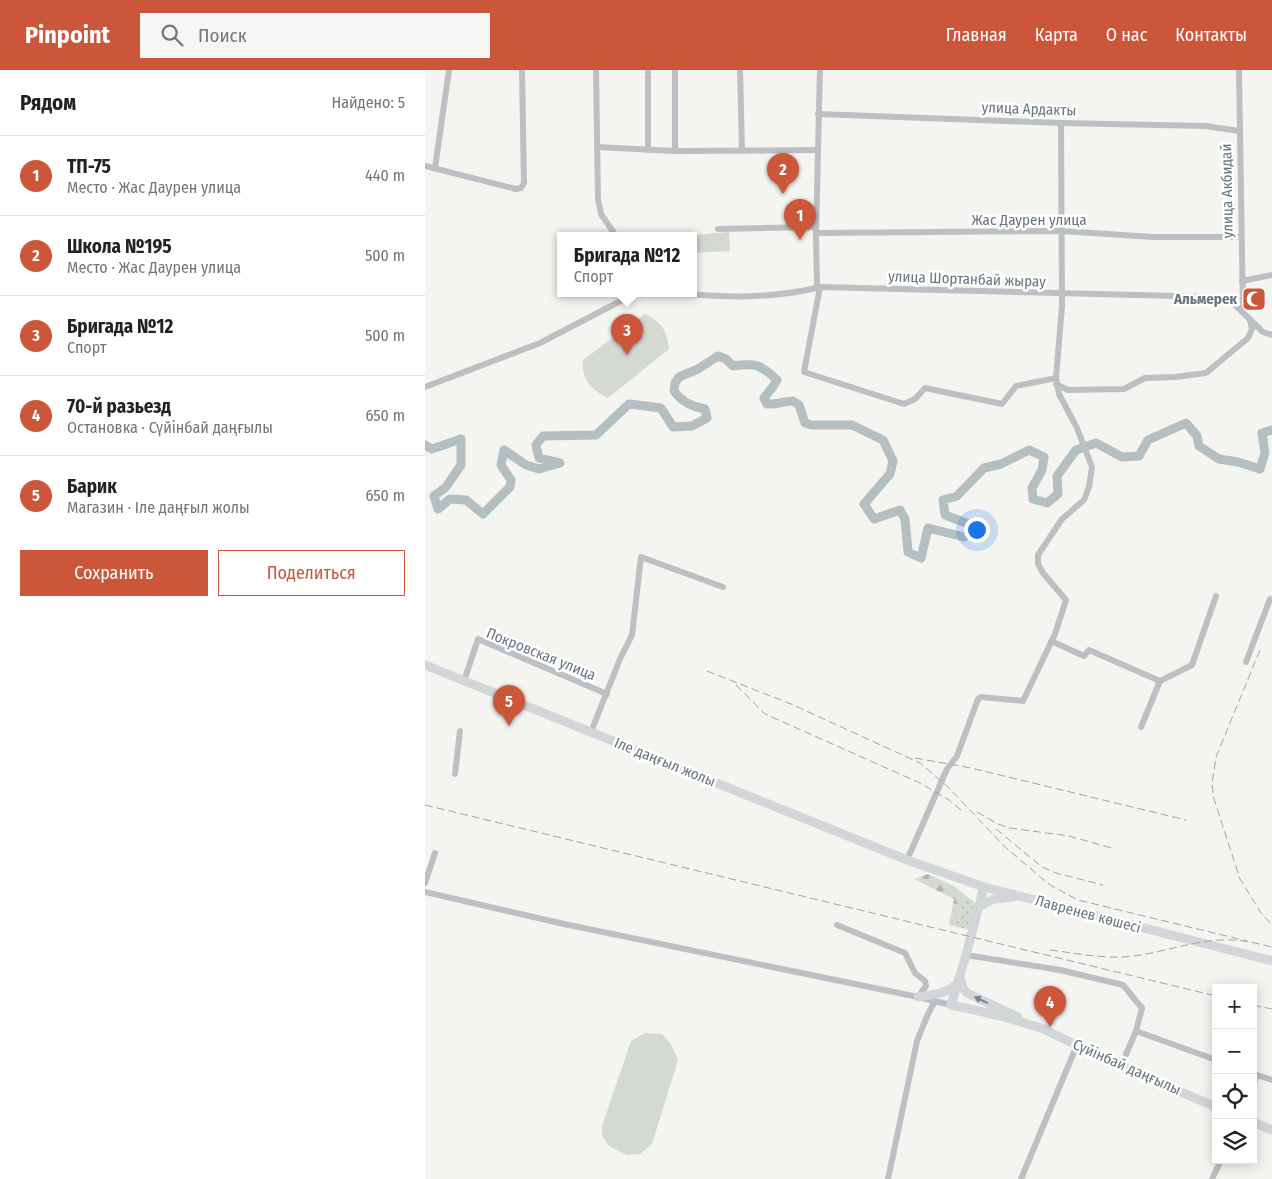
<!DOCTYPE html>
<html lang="ru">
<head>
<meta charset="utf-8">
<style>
  body { margin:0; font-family:"Fira Sans Condensed",sans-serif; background:#f6f6f6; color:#222 }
  .controls { position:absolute; right:15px; bottom:15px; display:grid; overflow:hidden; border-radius:0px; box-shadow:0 2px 12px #0003 }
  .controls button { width:45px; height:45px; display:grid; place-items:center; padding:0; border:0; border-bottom:1px solid #e0e0e0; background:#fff; color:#222; font:25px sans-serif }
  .you { position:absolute; left:551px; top:459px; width:18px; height:18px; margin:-12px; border:4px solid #fff; border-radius:50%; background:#1a73e8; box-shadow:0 0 0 8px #1a73e833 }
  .badge { display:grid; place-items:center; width:32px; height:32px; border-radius:50%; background:#cc563a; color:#fff; font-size:16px; font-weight:700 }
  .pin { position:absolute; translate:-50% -41px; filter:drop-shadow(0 1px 2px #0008) }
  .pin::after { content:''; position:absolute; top:26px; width:18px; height:15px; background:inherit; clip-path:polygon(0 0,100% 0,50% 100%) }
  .popup { position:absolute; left:132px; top:162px; width:140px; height:65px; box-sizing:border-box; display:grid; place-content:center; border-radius:0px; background:#fff; filter:drop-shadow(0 1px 4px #0005); font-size:16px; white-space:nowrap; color:#767676 }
  .popup b { font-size:19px; color:#222 }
  .popup::after { content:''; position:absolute; left:50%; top:100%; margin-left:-10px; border:10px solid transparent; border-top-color:#fff }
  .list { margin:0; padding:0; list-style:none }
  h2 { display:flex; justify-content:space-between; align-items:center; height:65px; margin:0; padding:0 20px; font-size:21px }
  h2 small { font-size:16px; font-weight:400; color:#767676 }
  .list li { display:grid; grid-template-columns:32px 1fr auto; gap:15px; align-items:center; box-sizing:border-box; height:80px; padding:0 20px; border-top:1px solid #e0e0e0 }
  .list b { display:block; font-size:19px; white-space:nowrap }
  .list p { margin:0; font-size:16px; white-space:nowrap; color:#767676 }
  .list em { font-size:16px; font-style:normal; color:#767676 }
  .actions { display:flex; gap:10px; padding:15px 20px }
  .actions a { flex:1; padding:11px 0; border:1px solid #cc563a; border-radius:0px; text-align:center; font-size:18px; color:#cc563a }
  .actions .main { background:#cc563a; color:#fff }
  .icon { flex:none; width:28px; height:28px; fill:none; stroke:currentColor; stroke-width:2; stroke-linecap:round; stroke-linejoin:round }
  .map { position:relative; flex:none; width:847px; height:1109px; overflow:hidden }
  header { display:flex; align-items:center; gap:30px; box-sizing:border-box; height:70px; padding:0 25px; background:#cc563a; color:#fff }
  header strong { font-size:24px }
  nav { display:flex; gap:28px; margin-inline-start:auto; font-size:18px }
  .search { width:350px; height:45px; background:#f6f6f6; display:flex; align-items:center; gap:12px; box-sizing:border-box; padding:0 18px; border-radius:0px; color:#767676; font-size:19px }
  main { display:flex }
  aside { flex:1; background:#fff }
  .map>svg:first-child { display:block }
  .grass { fill:url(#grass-dots) }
  .forest { fill:url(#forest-firs) }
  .garden { fill:#d4d9d1 }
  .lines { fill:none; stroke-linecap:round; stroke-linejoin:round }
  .river { stroke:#b4bfc2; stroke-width:9 }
  .minor { stroke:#bcc0c2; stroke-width:6 }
  .major { stroke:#d2d6d9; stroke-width:9 }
  .rail { stroke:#9ea4a8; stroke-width:1; stroke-dasharray:8 4; stroke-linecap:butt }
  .oneway { fill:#77848c }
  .labels { text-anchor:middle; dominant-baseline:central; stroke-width:5; stroke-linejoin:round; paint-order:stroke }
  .street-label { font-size:15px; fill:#67757e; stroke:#fff }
  .poi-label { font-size:15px; font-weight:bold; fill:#67757e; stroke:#fff; text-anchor:end }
</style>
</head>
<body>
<header>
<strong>Pinpoint</strong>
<div class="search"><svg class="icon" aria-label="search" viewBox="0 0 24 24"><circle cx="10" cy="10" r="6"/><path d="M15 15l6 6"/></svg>Поиск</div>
<nav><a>Главная</a><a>Карта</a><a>О нас</a><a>Контакты</a></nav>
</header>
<main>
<aside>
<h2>Рядом<small>Найдено: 5</small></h2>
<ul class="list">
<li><span class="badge">1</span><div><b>ТП-75</b><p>Место · Жас Даурен улица</p></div><em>440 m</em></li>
<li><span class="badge">2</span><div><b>Школа №195</b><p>Место · Жас Даурен улица</p></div><em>500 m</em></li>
<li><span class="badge">3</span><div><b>Бригада №12</b><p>Спорт</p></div><em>500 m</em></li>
<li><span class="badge">4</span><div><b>70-й разьезд</b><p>Остановка · Сүйінбай даңғылы</p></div><em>650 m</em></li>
<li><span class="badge">5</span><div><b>Барик</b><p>Магазин · Іле даңғыл жолы</p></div><em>650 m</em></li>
</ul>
<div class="actions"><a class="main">Сохранить</a><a>Поделиться</a></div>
</aside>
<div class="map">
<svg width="847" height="1109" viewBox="0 0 847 1109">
  <defs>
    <pattern id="grass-dots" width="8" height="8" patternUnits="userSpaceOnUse" patternTransform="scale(1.25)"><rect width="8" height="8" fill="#d4d9d1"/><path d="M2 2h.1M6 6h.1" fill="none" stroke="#b0b5af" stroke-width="1.8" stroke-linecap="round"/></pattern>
    <pattern id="forest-firs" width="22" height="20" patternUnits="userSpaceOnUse" patternTransform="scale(1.25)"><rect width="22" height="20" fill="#d4d9d1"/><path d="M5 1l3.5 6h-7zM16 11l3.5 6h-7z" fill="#b0b5af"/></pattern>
  </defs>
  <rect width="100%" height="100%" fill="#f4f4f1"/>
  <!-- grass -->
  <polygon class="grass" points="539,824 549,832 550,838 546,860 524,855 525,849 533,851"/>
  <!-- forest -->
  <polygon class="forest" points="503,804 529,816 539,824 533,851 525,849 529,829 489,809"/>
  <!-- garden -->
  <g class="garden">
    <polygon points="304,162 305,181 268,183 268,166 258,166"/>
    <path d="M 220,244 C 238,253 241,260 244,279 L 183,328 C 167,320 156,310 158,290 Z"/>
    <polygon points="220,963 237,964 246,974 253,990 227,1074 215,1084 202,1085 184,1076 177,1066 177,1056 206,971"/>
  </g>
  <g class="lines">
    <!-- river -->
    <path class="river" d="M 0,375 L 7,379 L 36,369 L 36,395 L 21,417 L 9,426 L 13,439 L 25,429 L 41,430 L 58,444 L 85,417 L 86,410 L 76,395 L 79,380 L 101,395 L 114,399 L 135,393 L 114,388 L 111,375 L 118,366 L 171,365 L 204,334 L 236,338 L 248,357 L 267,356 L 282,348 L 280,339 C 268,337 256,331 249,321 L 250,313 L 254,307 L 273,299 L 293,286 L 301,289 L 308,296 C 331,293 335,294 352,310 C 348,318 344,321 339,328 L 342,334 C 351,335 359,331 368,331 L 374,335 L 380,353 L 387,355 L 427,355 L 458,370 L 468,391 L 465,404 L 439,434 L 449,449 L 475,440 L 480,449 L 483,482 L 496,488 L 503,458 L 539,467 L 554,458 L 520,445 L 518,430 L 532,426 L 559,398 L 576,394 L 604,380 L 619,387 L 617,400 L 607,418 L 608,429 L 622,433 L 633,424 L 632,406 L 651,380 L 671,373 L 697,387 L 714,386 L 723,370 L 761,353 L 772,366 L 774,376 L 794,389 L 813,392 L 835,399 L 840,383 L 837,363 L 847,360"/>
    <!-- minor -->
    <g class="minor">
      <polyline points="171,0 173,129 176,144 191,166"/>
      <polyline points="250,0 250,81 393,80"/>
      <polyline points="315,0 317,80"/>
      <polyline points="814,0 818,242"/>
      <polyline points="393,44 636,53 781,56 814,61"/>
      <polyline points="172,77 250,81"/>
      <polyline points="223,80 223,0"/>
      <polyline points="0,96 91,119 96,118 99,113 97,0"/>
      <polyline points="10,98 24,0"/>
      <polyline points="293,159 391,157"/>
      <polyline points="391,163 636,161 728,167 816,167"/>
      <polyline points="817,211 847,205"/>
      <polyline points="395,217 379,302 479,334 490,329 500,318 577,334 591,316 631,308"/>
      <polyline points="392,218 391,163 395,0"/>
      <path d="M 262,224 C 305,228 352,228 395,217 L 793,227 L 808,233 L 838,262 L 847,265"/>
      <polyline points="631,314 643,320 699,319 720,308 750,307 781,303 823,268 827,259 825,250"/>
      <polyline points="0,317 115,273 209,224"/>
      <polyline points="626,571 659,586 664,580 735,611"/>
      <polyline points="821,592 845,529"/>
      <polyline points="39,611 53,569 182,624"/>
      <polyline points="716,657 735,611 767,595 791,526"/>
      <polyline points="166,662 195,589 207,565 216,487 298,517"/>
      <polyline points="30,704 35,661"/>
      <polyline points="482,790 522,699 532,686 553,629 556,627 598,631 630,564 641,530 618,503 613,494 613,485 637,449 659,430 664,417 667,397 652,358 634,324 631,308 637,236 636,53"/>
      <polyline points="0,813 10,783"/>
      <polyline points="0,822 139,854 493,927 526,935"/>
      <polyline points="412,855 480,883 490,903 500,911 501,916 493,927"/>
      <polyline points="541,885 635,900 698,915 717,938 711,961"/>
      <polyline points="696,996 711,961 791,990"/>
      <polyline points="832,1005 847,1010"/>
      <polyline points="828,1015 832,1005 829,1005"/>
      <polyline points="463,1109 492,971 503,944 510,931"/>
      <polyline points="596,1109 652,975"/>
      <polyline points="787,1109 796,1090"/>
    </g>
    <!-- major -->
    <g class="major">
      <polyline points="0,595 482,790 559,817 847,891"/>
      <polyline points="559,817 541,885 526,935 576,946 616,958 696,996 791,1037"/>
      <polyline points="553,837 569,829 588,827"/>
      <polyline points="535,907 538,918 542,923 593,947"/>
      <path d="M 493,927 C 509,924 522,924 533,913"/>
      <polyline points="828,1052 847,1060"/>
    </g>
    <!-- rail -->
    <g class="rail">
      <polyline points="835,580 791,687 787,714 789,729 815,809 836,843 847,855"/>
      <polyline points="282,601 366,634 495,693 522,716 580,777 625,815 653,830 822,871"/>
      <polyline points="311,615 340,644 495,713 524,730 536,740"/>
      <polyline points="490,688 546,698 761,750"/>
      <polyline points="0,735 791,926"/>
      <polyline points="552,742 573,754 585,758 644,766 690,779"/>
      <polyline points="571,759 617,797 631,803 678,815"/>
      <path d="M 625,880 C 649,883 674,888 698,887 C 732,885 764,871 797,870 C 815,869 831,873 847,877"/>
      <polyline points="828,935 847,939"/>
    </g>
  </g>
  <!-- one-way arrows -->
  <defs><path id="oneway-solid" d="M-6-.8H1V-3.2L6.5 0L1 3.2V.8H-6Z" transform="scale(1.25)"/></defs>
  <use class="oneway" href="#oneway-solid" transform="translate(556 930) rotate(-155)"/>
  <!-- icons -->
  <defs>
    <g id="mosque-square" transform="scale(1.25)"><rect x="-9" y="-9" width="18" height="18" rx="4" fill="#cc563a" stroke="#fff"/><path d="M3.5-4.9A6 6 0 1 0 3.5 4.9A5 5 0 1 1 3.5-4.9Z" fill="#fff"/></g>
  </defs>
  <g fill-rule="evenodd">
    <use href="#mosque-square" x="829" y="229"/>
  </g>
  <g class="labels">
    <!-- street labels -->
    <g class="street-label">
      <text transform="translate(604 39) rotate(2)">улица Ардакты</text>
      <text transform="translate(802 121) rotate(-91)">улица Акбидай</text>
      <text x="604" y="150">Жас Даурен улица</text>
      <text transform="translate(542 209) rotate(2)">улица Шортанбай жырау</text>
      <text transform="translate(116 584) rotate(22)">Покровская улица</text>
      <text transform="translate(240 692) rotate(22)">Іле даңғыл жолы</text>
      <text transform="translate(663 844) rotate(15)">Лавренев көшесі</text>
      <text transform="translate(702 997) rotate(24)">Сүйінбай даңғылы</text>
    </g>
    <!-- poi labels -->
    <g class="poi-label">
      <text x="812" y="229">Альмерек</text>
    </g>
  </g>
</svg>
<div class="controls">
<button>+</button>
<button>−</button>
<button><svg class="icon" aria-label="locate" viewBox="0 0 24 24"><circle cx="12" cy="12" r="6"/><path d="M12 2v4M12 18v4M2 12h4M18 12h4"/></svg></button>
<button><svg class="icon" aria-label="layers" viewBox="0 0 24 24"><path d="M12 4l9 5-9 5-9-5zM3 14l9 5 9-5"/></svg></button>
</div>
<div class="you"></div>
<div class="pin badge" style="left:375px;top:170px">1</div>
<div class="pin badge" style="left:358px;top:124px">2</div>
<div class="pin badge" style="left:202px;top:285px">3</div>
<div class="popup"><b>Бригада №12</b>Спорт</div>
<div class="pin badge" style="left:625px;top:957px">4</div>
<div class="pin badge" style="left:84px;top:656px">5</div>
</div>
</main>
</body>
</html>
